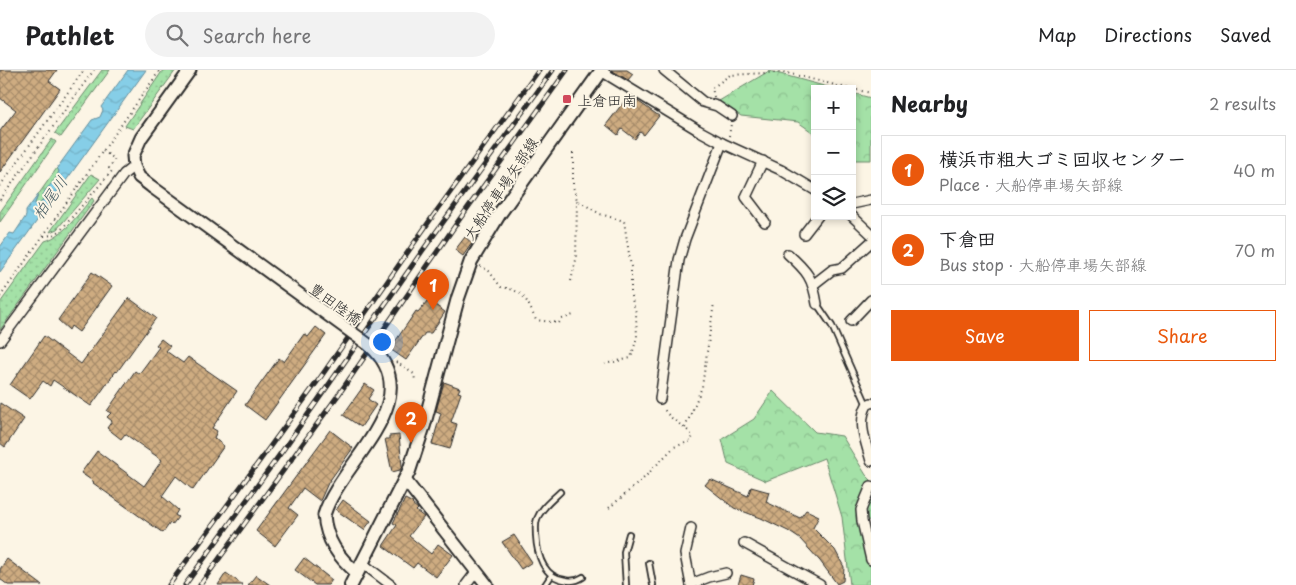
<!DOCTYPE html>
<html lang="en">
<head>
<meta charset="utf-8">
<style>
  body { margin:0; font-family:"Playpen Sans","Klee One",sans-serif; background:#f2f2f2; color:#202124 }
  .controls { position:absolute; right:15px; top:15px; display:grid; overflow:hidden; border-radius:0px; box-shadow:0 2px 8px #0003 }
  .controls button { width:45px; height:45px; display:grid; place-items:center; padding:0; border:0; border-bottom:1px solid #e0e0e0; background:#fff; color:#202124; font:25px sans-serif }
  .you { position:absolute; left:381px; top:271px; width:18px; height:18px; margin:-12px; border:4px solid #fff; border-radius:50%; background:#1a73e8; box-shadow:0 0 0 8px #1a73e833 }
  .badge { display:grid; place-items:center; width:32px; height:32px; border-radius:50%; background:#ea580c; color:#fff; font-size:16px; font-weight:700 }
  .pin { position:absolute; translate:-50% -41px; filter:drop-shadow(0 1px 2px #0008) }
  .pin::after { content:''; position:absolute; top:26px; width:18px; height:15px; background:inherit; clip-path:polygon(0 0,100% 0,50% 100%) }
  .list { margin:0; padding:0; list-style:none }
  h2 { display:flex; justify-content:space-between; align-items:center; height:65px; margin:0; padding:0 20px; font-size:21px }
  h2 small { font-size:16px; font-weight:400; color:#757577 }
  .list li { display:grid; grid-template-columns:32px 1fr auto; gap:15px; align-items:center; box-sizing:border-box; height:70px; margin:0 10px 10px; padding:0 10px; border:1px solid #e0e0e0; border-radius:0px }
  .list b { display:block; font-size:19px; white-space:nowrap }
  .list p { margin:0; font-size:16px; white-space:nowrap; color:#757577 }
  .list em { font-size:16px; font-style:normal; color:#757577 }
  .actions { display:flex; gap:10px; padding:15px 20px }
  .actions a { flex:1; padding:11px 0; border:1px solid #ea580c; border-radius:0px; text-align:center; font-size:18px; color:#ea580c }
  .actions .main { background:#ea580c; color:#fff }
  .icon { flex:none; width:28px; height:28px; fill:none; stroke:currentColor; stroke-width:2; stroke-linecap:round; stroke-linejoin:round }
  .map { position:relative; flex:none; width:871px; height:515px; overflow:hidden }
  header { display:flex; align-items:center; gap:30px; box-sizing:border-box; height:70px; padding:0 25px; background:#fff; border-bottom:1px solid #e0e0e0 }
  header strong { font-size:24px }
  nav { display:flex; gap:28px; margin-inline-start:auto; font-size:18px }
  .search { width:350px; height:45px; background:#f2f2f2; display:flex; align-items:center; gap:12px; box-sizing:border-box; padding:0 18px; border-radius:28px; color:#757577; font-size:19px }
  main { display:flex }
  aside { flex:1; background:#fff }
  .map>svg:first-child { display:block }
  .grass { fill:url(#grass-dots); stroke:#688669 }
  .forest { fill:url(#forest-crowns); stroke:#688669 }
  .wetland { fill:url(#wetland-marsh); stroke:#688669 }
  .water { fill:url(#water-waves); stroke:#628d9c }
  .building { fill:url(#building-cross-hatch); stroke:#2b2b2b }
  .lines { fill:none; stroke-linecap:round; stroke-linejoin:round }
  .service-casing { stroke:#2b2b2b; stroke-width:8 }
  .minor-casing { stroke:#2b2b2b; stroke-width:12 }
  .tertiary-casing { stroke:#2b2b2b; stroke-width:15 }
  .secondary-casing { stroke:#2b2b2b; stroke-width:16 }
  .path { stroke:#2b2b2b; stroke-width:2; stroke-dasharray:1 4; stroke-linecap:butt }
  .service { stroke:#fcf5e5; stroke-width:4.5 }
  .minor { stroke:#fcf5e5; stroke-width:9 }
  .tertiary { stroke:#fcf5e5; stroke-width:11 }
  .secondary { stroke:#fcf5e5; stroke-width:12 }
  .rail-casing { stroke:#2b2b2b; stroke-width:5 }
  .rail { stroke:#fcf5e5; stroke-width:3; stroke-dasharray:9; stroke-linecap:butt }
  .tertiary-bridge-casing { stroke:#2b2b2b; stroke-width:15; stroke-linecap:butt }
  .tertiary-bridge { stroke:#fcf5e5; stroke-width:11 }
  .poi-dot { fill:#d1495b; stroke:#fcf5e5; stroke-width:2 }
  .labels { text-anchor:middle; dominant-baseline:central; stroke-width:4; stroke-linejoin:round; paint-order:stroke }
  .poi-label { font-size:15px; fill:#2b2b2b; stroke:#fcf5e5; text-anchor:start }
  .street-label { font-size:15px; fill:#2b2b2b; stroke:#fcf5e5 }
  .water-label { font-size:16px; font-style:italic; fill:#465c63; stroke:#fcf5e5 }
</style>
</head>
<body>
<header>
<strong>Pathlet</strong>
<div class="search"><svg class="icon" aria-label="search" viewBox="0 0 24 24"><circle cx="10" cy="10" r="6"/><path d="M15 15l6 6"/></svg>Search here</div>
<nav><a>Map</a><a>Directions</a><a>Saved</a></nav>
</header>
<main>
<div class="map">
<svg width="871" height="515" viewBox="0 0 871 515">
  <defs>
    <pattern id="grass-dots" width="8" height="8" patternUnits="userSpaceOnUse" patternTransform="scale(1.25)"><rect width="8" height="8" fill="#a4e1a7"/><path d="M2 2h.1M6 6h.1" fill="none" stroke="#8dc190" stroke-width="1.8" stroke-linecap="round"/></pattern>
    <pattern id="forest-crowns" width="20" height="18" patternUnits="userSpaceOnUse" patternTransform="scale(1.25)"><rect width="20" height="18" fill="#a4e1a7"/><path d="M2 6a3 3 0 1 1 6 0M12 15a3 3 0 1 1 6 0" fill="none" stroke="#8dc190"/></pattern>
    <pattern id="wetland-marsh" width="20" height="14" patternUnits="userSpaceOnUse" patternTransform="scale(1.25)"><rect width="20" height="14" fill="#a4e1a7"/><path d="M1 5h8M5 5V1M11 12h8M15 12V8" fill="none" stroke="#8dc190"/></pattern>
    <pattern id="water-waves" width="16" height="10" patternUnits="userSpaceOnUse" patternTransform="scale(1.25)"><rect width="16" height="10" fill="#86cee7"/><path d="M0 5q4-4 8 0t8 0" fill="none" stroke="#74b1c6"/></pattern>
    <pattern id="building-cross-hatch" width="8" height="8" patternUnits="userSpaceOnUse" patternTransform="scale(1.25)"><rect width="8" height="8" fill="#ceac81"/><path d="M0 0l8 8M0 8l8-8" fill="none" stroke="#a78c6a"/></pattern>
  </defs>
  <rect width="100%" height="100%" fill="#fcf5e5"/>
  <filter id="ink" filterUnits="userSpaceOnUse"><feTurbulence type="fractalNoise" baseFrequency=".02" numOctaves="2"/><feDisplacementMap in="SourceGraphic" scale="10" xChannelSelector="R" yChannelSelector="G"/><feConvolveMatrix kernelMatrix="1 2 1 2 8 2 1 2 1" color-interpolation-filters="sRGB"/></filter>
  <g filter="url(#ink)">
    <!-- grass -->
    <g class="grass">
      <polygon points="102,0 110,0 61,67 55,63"/>
      <polygon points="163,0 176,0 133,59 125,56"/>
      <polygon points="52,69 56,72 0,152 0,142"/>
      <polygon points="91,104 100,109 57,159 50,162"/>
      <path d="M 92,128 L 94,131 L 0,260 L 0,233 L 45,171 C 65,165 78,144 92,128 Z"/>
    </g>
    <!-- forest -->
    <g class="forest">
      <polygon points="769,1 835,19 815,19 815,64 798,52 741,46 719,31"/>
      <polygon points="852,23 871,28 871,90 852,90"/>
      <polygon points="773,321 815,362 842,366 866,405 871,410 871,449 867,451 871,484 871,515 850,515 842,447 824,388 766,411 728,394 722,369 754,349"/>
    </g>
    <!-- wetland -->
    <path class="wetland" d="M 57,98 L 59,101 C 57,115 42,117 43,130 L 40,134 L 36,135 L 35,133 L 38,125 Z"/>
    <!-- water -->
    <path class="water" d="M 128,0 L 146,0 L 0,202 L 0,177 L 10,163 L 14,164 L 26,146 L 26,141 L 38,125 L 35,133 L 36,135 L 40,134 L 43,130 C 42,117 57,114 59,101 L 57,98 L 92,50 L 100,47 L 103,40 L 101,37 Z"/>
    <!-- building -->
    <g class="building">
      <polygon points="0,0 57,0 49,11 60,19 0,102 0,61 16,40 0,28"/>
      <polygon points="611,0 627,0 633,4 628,10"/>
      <polygon points="629,25 659,46 644,65 640,62 635,69 622,59 618,65 606,55"/>
      <polygon points="465,167 472,173 463,186 455,180"/>
      <polygon points="92,202 112,216 79,262 71,256 69,260 58,250"/>
      <polygon points="129,228 156,248 117,302 116,301 91,336 53,310 50,316 43,311 30,329 10,315 44,266 81,294"/>
      <polygon points="428,230 445,242 431,263 425,263 406,290 390,279 416,241 418,242"/>
      <polygon points="316,257 326,265 265,350 245,335 279,288 284,292 304,264 308,267"/>
      <polygon points="161,269 170,276 166,281 183,293 188,287 237,321 212,358 217,361 214,368 224,376 193,420 176,406 162,426 178,440 175,445 178,447 172,455 170,453 163,463 93,413 94,412 81,403 97,381 144,416 162,390 125,364 121,369 107,358 112,351 107,347 111,343 107,341 135,301 139,304 159,277 156,275"/>
      <polygon points="444,312 460,318 458,322 461,323 451,352 457,354 450,379 432,374 441,343 436,341"/>
      <polygon points="365,314 374,320 368,329 376,335 361,357 343,345"/>
      <polygon points="0,333 24,349 5,377 0,373"/>
      <polygon points="330,360 353,378 328,413 320,431 303,418 289,438 298,445 275,476 256,461"/>
      <polygon points="399,365 402,396 400,400 392,402 385,369 389,369 389,366"/>
      <polygon points="710,409 748,426 751,417 769,422 766,432 800,448 806,440 819,446 813,458 835,480 844,497 843,511 837,514 820,491 800,469 788,461 761,448 734,438 705,415"/>
      <polygon points="405,429 413,433 412,434 418,439 416,441 424,447 409,466 431,484 438,474 453,485 436,507 417,493 413,498 383,476 397,455 393,453"/>
      <polygon points="343,430 371,451 364,460 336,440"/>
      <polygon points="514,465 532,492 521,499 502,472"/>
      <polygon points="304,488 332,510 328,515 315,515 295,500"/>
      <polygon points="7,489 42,515 8,515 0,509 0,499"/>
      <polygon points="226,503 243,515 218,515"/>
      <polygon points="256,505 270,515 248,515"/>
      <polygon points="741,505 754,509 752,515 738,515"/>
    </g>
    <g class="lines">
      <!-- service casing -->
      <g class="service-casing">
        <g id="service">
          <polyline points="817,234 832,256 867,335"/>
          <path d="M 560,422 C 552,430 541,438 537,449 C 535,454 536,459 536,465 C 537,484 543,507 565,510 C 572,512 577,511 583,507"/>
          <polyline points="649,493 653,515"/>
          <polyline points="545,515 551,506"/>
          <polyline points="626,515 624,482 629,464"/>
        </g>
      </g>
      <!-- minor casing -->
      <g class="minor-casing">
        <g id="minor">
          <polyline points="664,0 703,32 717,36 732,46"/>
          <polyline points="601,1 698,60 722,73 781,100 815,120"/>
          <polyline points="763,91 746,127 765,152"/>
          <polyline points="852,134 871,130"/>
          <polyline points="852,146 871,164"/>
          <polyline points="804,164 818,146"/>
          <path d="M 788,184 C 807,201 813,208 817,234"/>
          <polyline points="814,214 832,200 842,198 871,172"/>
          <polyline points="851,251 871,230"/>
          <polyline points="0,271 124,104 134,96"/>
          <polyline points="660,329 679,190 685,169 722,73"/>
          <path d="M 871,333 L 867,335 C 857,353 866,372 871,391"/>
          <polyline points="871,416 861,440 862,451 871,490"/>
          <polyline points="691,458 685,484 691,515"/>
          <polyline points="744,473 820,515"/>
          <polyline points="362,493 391,515"/>
          <polyline points="691,514 709,507 726,503"/>
          <polyline points="466,515 476,502"/>
        </g>
      </g>
      <!-- tertiary casing -->
      <g class="tertiary-casing">
        <g id="tertiary">
          <polyline points="152,117 139,107 134,96 133,86 141,68 190,0"/>
          <polyline points="405,410 487,515"/>
          <path d="M 324,445 C 326,470 338,487 357,503"/>
        </g>
      </g>
      <!-- secondary casing -->
      <g class="secondary-casing">
        <polyline id="secondary" points="351,515 409,401 424,355 458,228 471,191 500,143 602,0"/>
      </g>
      <!-- path -->
      <g class="path">
        <polyline points="852,19 871,23"/>
        <polyline points="714,27 712,18 730,5 783,2 851,19"/>
        <polyline points="729,66 731,54"/>
        <polyline points="103,81 115,89 109,98 112,101"/>
        <polyline points="573,83 573,116 577,130 600,144 624,151 631,197 631,226 636,243 637,267 631,288 605,294"/>
        <polyline points="0,116 84,0"/>
        <polyline points="0,130 94,0"/>
        <polyline points="44,166 53,165 60,161 112,101 115,102"/>
        <path d="M 480,196 L 489,201 L 501,217 C 526,221 526,230 536,250 L 559,253 L 562,249 L 576,244"/>
        <polyline points="571,211 576,190 577,130"/>
        <polyline points="0,227 160,0"/>
        <polyline points="396,292 414,304 415,310"/>
        <polyline points="685,358 702,317 714,233"/>
        <path d="M 609,438 L 643,409 L 674,377 L 691,371 L 693,366 C 684,355 669,350 663,337"/>
      </g>
      <!-- service -->
      <use href="#service" class="service"/>
      <!-- minor -->
      <use href="#minor" class="minor"/>
      <!-- tertiary -->
      <use href="#tertiary" class="tertiary"/>
      <!-- secondary -->
      <use href="#secondary" class="secondary"/>
      <!-- rail casing -->
      <g class="rail-casing">
        <g id="rail">
          <polyline points="169,515 320,308 433,146 539,0"/>
          <polyline points="185,515 283,380 423,180 553,0"/>
          <polyline points="200,515 339,324 459,150 567,0"/>
        </g>
      </g>
      <!-- rail -->
      <use href="#rail" class="rail"/>
      <!-- tertiary-bridge casing -->
      <g class="tertiary-bridge-casing">
        <path id="tertiary-bridge" d="M 152,117 L 369,275 C 431,329 340,392 324,445"/>
      </g>
      <!-- tertiary-bridge -->
      <use href="#tertiary-bridge" class="tertiary-bridge"/>
    </g>
  </g>
  <!-- markers -->
  <rect class="poi-dot" x="562" y="24" width="10" height="10" rx="2.5"/>
  <g class="labels">
    <!-- poi labels -->
    <g class="poi-label">
      <text x="577" y="29">上倉田南</text>
    </g>
    <!-- street labels -->
    <g class="street-label">
      <text transform="translate(500 118) rotate(-56)">大船停車場矢部線</text>
      <text transform="translate(336 233) rotate(36)">豊田陸橋</text>
    </g>
    <!-- water labels -->
    <g class="water-label">
      <text transform="translate(49 127) rotate(-55)">柏尾川</text>
    </g>
  </g>
</svg>
<div class="controls">
<button>+</button>
<button>−</button>
<button><svg class="icon" aria-label="layers" viewBox="0 0 24 24"><path d="M12 4l9 5-9 5-9-5zM3 14l9 5 9-5"/></svg></button>
</div>
<div class="you"></div>
<div class="pin badge" style="left:433px;top:240px">1</div>
<div class="pin badge" style="left:411px;top:373px">2</div>
</div>
<aside>
<h2>Nearby<small>2 results</small></h2>
<ul class="list">
<li><span class="badge">1</span><div><b>横浜市粗大ゴミ回収センター</b><p>Place · 大船停車場矢部線</p></div><em>40 m</em></li>
<li><span class="badge">2</span><div><b>下倉田</b><p>Bus stop · 大船停車場矢部線</p></div><em>70 m</em></li>
</ul>
<div class="actions"><a class="main">Save</a><a>Share</a></div>
</aside>
</main>
</body>
</html>
